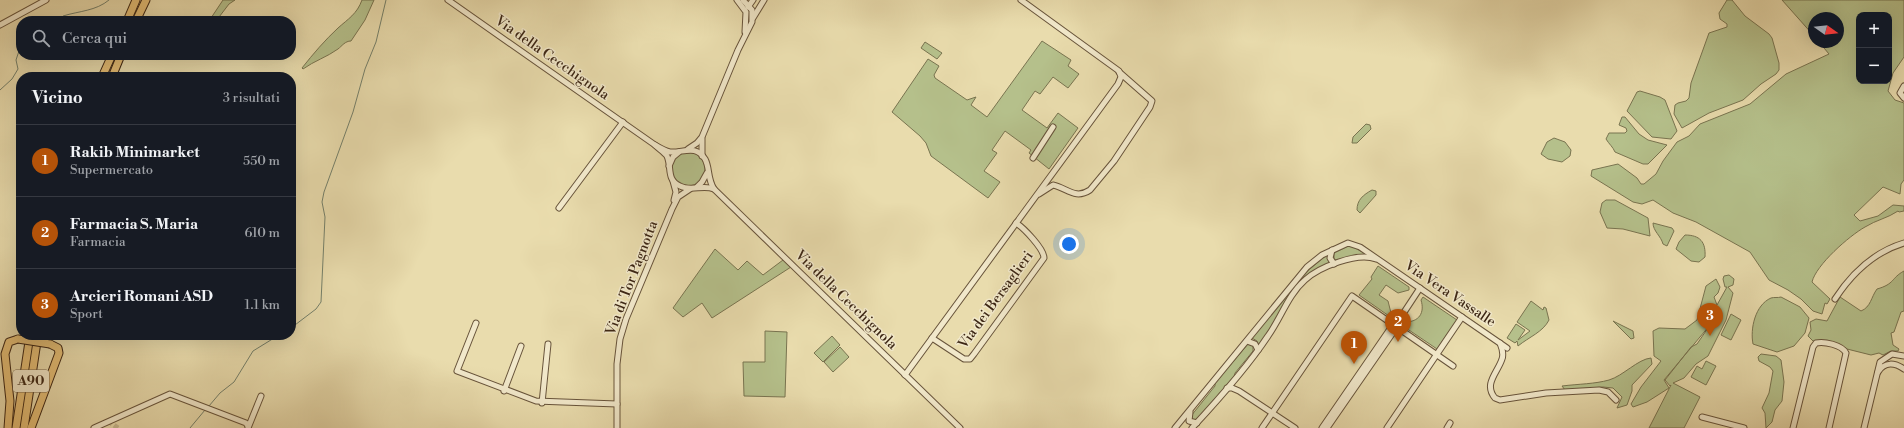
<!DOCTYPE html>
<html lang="it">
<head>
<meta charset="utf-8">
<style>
  body { margin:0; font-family:"Libre Bodoni",serif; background:#20242c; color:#f1f3f6 }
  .controls { position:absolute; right:12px; top:12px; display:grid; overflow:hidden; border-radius:8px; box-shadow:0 4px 16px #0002 }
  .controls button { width:36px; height:36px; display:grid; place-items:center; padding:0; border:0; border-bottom:1px solid #363941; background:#171b24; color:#f1f3f6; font:20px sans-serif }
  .compass { position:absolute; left:1808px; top:12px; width:36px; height:36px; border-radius:50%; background:#171b24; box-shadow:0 4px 16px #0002; rotate:105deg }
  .you { position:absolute; left:1069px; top:244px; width:14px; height:14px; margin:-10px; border:3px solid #fff; border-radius:50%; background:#1a73e8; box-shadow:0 0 0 6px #1a73e833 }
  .badge { display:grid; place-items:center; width:26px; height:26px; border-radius:50%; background:#b45309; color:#fff; font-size:13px; font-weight:700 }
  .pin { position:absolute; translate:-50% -33px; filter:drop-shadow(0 1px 2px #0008) }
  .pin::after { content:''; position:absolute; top:21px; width:14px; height:12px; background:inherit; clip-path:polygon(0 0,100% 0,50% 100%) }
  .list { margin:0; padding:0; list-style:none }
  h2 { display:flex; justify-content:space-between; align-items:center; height:52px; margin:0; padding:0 16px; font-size:17px }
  h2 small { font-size:13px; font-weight:400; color:#9ea1a6 }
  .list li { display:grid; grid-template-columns:26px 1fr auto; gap:12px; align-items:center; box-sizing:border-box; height:72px; padding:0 16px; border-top:1px solid #363941 }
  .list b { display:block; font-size:15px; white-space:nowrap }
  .list p { margin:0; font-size:13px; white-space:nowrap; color:#9ea1a6 }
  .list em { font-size:13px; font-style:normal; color:#9ea1a6 }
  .icon { flex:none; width:22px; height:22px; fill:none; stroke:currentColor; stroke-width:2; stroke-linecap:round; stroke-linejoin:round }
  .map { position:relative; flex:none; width:1904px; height:428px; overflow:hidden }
  .search { position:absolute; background:#171b24; box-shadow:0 4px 16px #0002; left:16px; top:16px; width:280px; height:44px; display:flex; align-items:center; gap:10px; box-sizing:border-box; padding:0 14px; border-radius:16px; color:#9ea1a6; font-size:15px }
  .panel { position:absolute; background:#171b24; box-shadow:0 4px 16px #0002; left:16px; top:72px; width:280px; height:268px; border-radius:16px }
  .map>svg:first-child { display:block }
  .green { fill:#b5c08b; stroke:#797450; fill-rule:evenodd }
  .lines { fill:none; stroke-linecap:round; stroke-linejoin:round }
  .stream { stroke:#74806b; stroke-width:1 }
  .minor-tunnel { stroke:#c7b88f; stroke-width:5; stroke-dasharray:5 2.5; stroke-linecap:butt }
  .minor-casing { stroke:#68543b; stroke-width:7 }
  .highway-casing { stroke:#3d2715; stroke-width:9 }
  .minor { stroke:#f1e8ca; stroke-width:5 }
  .highway { stroke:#e4be76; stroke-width:7 }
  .highway-bridge-casing { stroke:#3d2715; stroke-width:9; stroke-linecap:butt }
  .highway-bridge { stroke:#e4be76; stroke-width:7 }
  .labels { text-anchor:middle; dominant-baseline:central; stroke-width:3; stroke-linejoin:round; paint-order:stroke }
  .shield { fill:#f1e8ca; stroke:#73614b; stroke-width:1 }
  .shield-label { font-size:13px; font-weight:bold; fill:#3d2715 }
  .street-label { font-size:14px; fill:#3d2715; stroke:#f1e8ca }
</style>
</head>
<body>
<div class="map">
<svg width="1904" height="428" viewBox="0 0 1904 428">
  <rect width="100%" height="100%" fill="#e9dcad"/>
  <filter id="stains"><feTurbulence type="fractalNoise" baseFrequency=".005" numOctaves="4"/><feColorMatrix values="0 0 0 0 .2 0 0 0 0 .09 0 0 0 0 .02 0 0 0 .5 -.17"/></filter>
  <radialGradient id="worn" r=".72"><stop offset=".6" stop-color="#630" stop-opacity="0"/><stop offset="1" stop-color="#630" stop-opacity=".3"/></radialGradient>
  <!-- green -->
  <g class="green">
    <polygon points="223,0 235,0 229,4 216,21 209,21"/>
    <path d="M 362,0 L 374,0 L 365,20 L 351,41 C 345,41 342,46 338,49 C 327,57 314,61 303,69 L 302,68 C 313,54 325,40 338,28 C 348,19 357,14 362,0 Z"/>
    <polygon points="1727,0 1732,0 1745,16 1769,34 1772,38 1779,63 1779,70 1776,74 1761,84 1743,100 1709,113 1682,128 1674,114 1675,105 1678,103 1686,101 1689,98 1691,83 1709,33 1727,27 1727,24 1720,19 1719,13"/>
    <path d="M 1782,0 L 1904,0 L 1904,57 L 1893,73 L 1888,91 L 1895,100 L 1904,103 L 1904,180 L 1901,184 L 1900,194 L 1883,187 L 1854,215 L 1860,221 L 1878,216 L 1893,205 L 1904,206 L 1904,211 L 1899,212 L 1898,211 C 1888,218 1876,220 1865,227 C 1849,236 1816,265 1812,282 L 1830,299 L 1827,304 L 1825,303 L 1822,314 L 1813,311 L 1801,299 L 1788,290 L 1769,280 L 1750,252 L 1696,222 L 1673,213 L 1653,200 L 1642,204 L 1633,202 L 1591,176 L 1592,170 L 1618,164 L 1637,178 L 1641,184 L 1644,184 L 1656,174 L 1663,161 L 1677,142 L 1689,136 L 1700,124 L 1750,104 L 1786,74 L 1829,54 L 1819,42 L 1838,42 L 1838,18 L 1814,18 L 1814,36 ZM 1859,15 L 1889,15 L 1889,81 L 1859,81 Z"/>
    <polygon points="1042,41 1071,60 1068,66 1079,74 1068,88 1053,77 1040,94 1035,91 1022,110 1047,128 1058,113 1078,128 1049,169 1029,153 1031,150 1005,131 992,150 997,153 984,171 1000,182 988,198 931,156 926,143 920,136 892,112 928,59 939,66 934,75 935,78 967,100 976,97 971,105 987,117"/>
    <polygon points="925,42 942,53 937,59 921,48"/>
    <polygon points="1640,91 1660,97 1665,100 1677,131 1671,139 1652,137 1627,111 1637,92"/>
    <path d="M 1622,117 L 1625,117 L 1639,134 L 1648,140 L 1667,145 L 1648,164 L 1643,164 L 1615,152 C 1613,147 1609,144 1606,139 L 1609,133 L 1625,133 L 1627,131 L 1626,128 L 1619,125 Z"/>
    <polygon points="1366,124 1370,125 1371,129 1357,143 1352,143 1353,137"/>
    <polygon points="1554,138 1565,142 1571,150 1570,156 1562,162 1548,159 1541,154 1547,142"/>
    <circle cx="688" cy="169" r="17"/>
    <path d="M 1372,190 L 1376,191 L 1376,195 L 1360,213 L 1357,210 C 1357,200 1363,195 1372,190 Z"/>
    <polygon points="1606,200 1615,200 1648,218 1650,236 1623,229 1607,228 1600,212 1602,203"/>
    <path d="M 1653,223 L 1672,228 L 1674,231 L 1667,246 L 1663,244 C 1661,236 1653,231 1653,223 Z"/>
    <path d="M 1685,235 C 1700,235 1706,242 1705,257 L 1699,262 L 1691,261 L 1676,249 L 1679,242 Z"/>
    <polygon points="1350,245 1366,254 1338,261 1334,259 1334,253"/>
    <polygon points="715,249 738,270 747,261 763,275 783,260 791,267 712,318 702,303 683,317 673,308"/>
    <polygon points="1328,254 1330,263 1310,274 1259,346 1257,341 1252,338 1305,273"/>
    <polygon points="1378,266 1409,287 1409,290 1398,293 1386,285 1379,295 1388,301 1391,313 1389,316 1359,295 1372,279 1371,277"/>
    <path d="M 1904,271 L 1904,311 L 1901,312 L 1894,332 L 1891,333 L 1893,345 L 1899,349 L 1898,351 L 1891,351 L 1883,355 L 1879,353 L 1871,355 L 1847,349 L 1833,342 L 1813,341 L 1808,336 L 1811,330 L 1810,322 L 1816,319 L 1827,321 L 1840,297 L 1861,311 C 1871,307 1871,297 1877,289 C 1895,284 1891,278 1904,271 Z"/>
    <polygon points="1729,275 1734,279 1733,285 1728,287 1733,293 1726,320 1708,356 1696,364 1684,378 1673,383 1700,397 1684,428 1649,428 1671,385 1670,386 1665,380 1691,347 1697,344 1710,325 1664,380 1669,388 1647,402 1633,407 1631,404 1641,387 1661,361 1654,356 1653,331 1659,328 1685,329 1697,320 1706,286 1716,279 1720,287 1718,293 1714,297 1717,305 1727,287 1725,287 1723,279 1724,276"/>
    <path d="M 1423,297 L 1457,320 L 1437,349 L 1403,326 L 1405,322 C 1419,322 1425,313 1421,300 Z"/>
    <path d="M 1781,297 L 1800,307 L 1809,318 L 1805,333 L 1794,346 L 1777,352 L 1753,344 C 1750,329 1755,305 1771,298 C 1774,297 1778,298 1781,297 Z"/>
    <path d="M 1531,301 L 1543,310 L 1544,307 L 1546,308 L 1549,320 C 1543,332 1529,337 1518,346 L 1517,341 L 1515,343 L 1507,338 L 1516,324 L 1525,330 L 1518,340 L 1530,331 L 1517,322 Z"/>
    <polygon points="1731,314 1741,320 1731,340 1721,335"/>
    <polygon points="1613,321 1633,331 1634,338 1631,339"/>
    <polygon points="765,331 787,332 785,397 744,396 743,362 765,362"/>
    <polygon points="832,336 840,345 823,362 814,353"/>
    <polygon points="1248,344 1253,346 1253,351 1235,373 1234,377 1196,420 1191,421 1191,416 1215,386 1215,383"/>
    <polygon points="840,347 849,357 833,372 824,362"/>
    <polygon points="1761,354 1776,356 1781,360 1784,382 1782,401 1775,410 1772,422 1766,428 1765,413 1762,408 1769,393 1773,371 1770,367 1759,361 1758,357"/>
    <path d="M 1651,358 L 1652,364 L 1632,385 L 1632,391 L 1627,405 L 1617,408 L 1622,397 L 1613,388 L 1603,387 L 1565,390 L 1562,386 C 1578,384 1595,384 1609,380 C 1623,376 1638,359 1651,358 Z"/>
    <polygon points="1706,361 1716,366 1706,385 1691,377 1697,366 1702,369"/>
  </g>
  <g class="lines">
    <!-- stream -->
    <g class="stream">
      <path d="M 59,21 L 63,16 C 79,11 96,11 109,0"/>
      <polyline points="0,90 12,79 18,69 16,60 21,45"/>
      <polyline points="291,328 316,309 321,302 325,217 322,202 324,192 353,112 365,69 376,42 386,0"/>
      <polyline points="209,406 220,393 234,382 253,351 279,335"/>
      <polyline points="190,428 205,410"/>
    </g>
    <!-- minor-tunnel -->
    <polyline class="minor-tunnel" points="108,421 118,428"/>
    <!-- minor casing -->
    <g class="minor-casing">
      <g id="minor">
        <path d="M 448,0 L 655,145 C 659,149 664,152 667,156 C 672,167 666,180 680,186 C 691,192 703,184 714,189"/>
        <polyline points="737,0 746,12 745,32"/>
        <polyline points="748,7 753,0"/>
        <polyline points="753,18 764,0"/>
        <polyline points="0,25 46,0"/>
        <polyline points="1904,86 1900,93 1904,98"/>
        <polyline points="702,139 702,156"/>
        <path d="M 655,145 C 660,148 665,151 670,152 C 683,153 696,144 705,159 C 710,168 707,178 714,189 L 960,428"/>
        <polyline points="688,149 697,143 702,137 738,50 752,22 752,10 743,0"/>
        <polyline points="1033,158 1053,127"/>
        <polyline points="669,166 673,157 679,152"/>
        <polyline points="673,181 676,192 674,200"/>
        <polyline points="697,187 702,182 707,173"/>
        <path d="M 1039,194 L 1053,185 C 1067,188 1075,200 1090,190 L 1114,161 L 1150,107 L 1152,101 L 1119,72"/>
        <polyline points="559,208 623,122"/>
        <polyline points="1332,250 1330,258 1334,264"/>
        <path d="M 1835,299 C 1852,273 1874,252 1904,243"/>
        <polyline points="476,323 457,371 536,401 617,404"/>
        <path d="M 932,338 L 964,359 L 970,359 L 974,354 L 1044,258 C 1044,249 1024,228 1016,223"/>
        <polyline points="1247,341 1255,344 1258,350"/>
        <path d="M 1500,343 C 1502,348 1504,354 1502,359 C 1498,372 1483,384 1495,398 L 1500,400 L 1546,393 L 1599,390 L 1608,392 L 1616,400"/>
        <path d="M 1878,372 C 1885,361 1895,363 1904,369"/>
        <polyline points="905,375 1118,84 1121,77 1119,71 1021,0"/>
        <polyline points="1227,388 1232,388 1239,391 1295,428"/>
        <polyline points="504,391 521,346"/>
        <polyline points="542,403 548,344"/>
        <polyline points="1190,412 1189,421 1197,423"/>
        <polyline points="1702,417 1744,428"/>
        <polyline points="94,428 170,394 246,423 248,426"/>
        <polyline points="248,428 261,396"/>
        <polyline points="617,428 617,364 620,339 626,319 672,209 678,197 690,189"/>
        <polyline points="1175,428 1307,267 1322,255 1348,243 1360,247 1507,348"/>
        <path d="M 1192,428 C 1219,399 1246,369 1268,336 C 1281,318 1288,295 1305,280 C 1319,267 1357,252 1376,259"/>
        <polyline points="1262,428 1352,296 1453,366"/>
        <polyline points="1322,428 1390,329 1395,326"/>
        <polyline points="1327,428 1392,334 1395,326 1420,288"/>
        <polyline points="1387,428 1462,317"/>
        <polyline points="1447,428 1450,423"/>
        <path d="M 1793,428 L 1813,347 L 1816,343 C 1824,341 1842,345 1846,353 L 1829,428"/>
        <polyline points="1864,428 1880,362 1892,354 1904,356"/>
      </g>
    </g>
    <!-- highway casing -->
    <g class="highway-casing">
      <g id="highway">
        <polyline points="127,21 136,0"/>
        <polyline points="136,21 146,0"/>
        <polyline points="102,77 112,55"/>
        <polyline points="112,77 121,55"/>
        <polyline points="8,428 10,401 5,354 9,342 18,339"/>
        <polyline points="16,428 30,335"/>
        <polyline points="24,428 38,335"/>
        <polyline points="31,428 59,353 58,348 50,344"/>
      </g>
    </g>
    <!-- minor -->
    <use href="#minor" class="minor"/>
    <!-- highway -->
    <use href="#highway" class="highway"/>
    <!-- highway-bridge casing -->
    <g class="highway-bridge-casing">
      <polyline id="highway-bridge" points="18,339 50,344"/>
    </g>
    <!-- highway-bridge -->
    <use href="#highway-bridge" class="highway-bridge"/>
  </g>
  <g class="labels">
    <!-- shield labels -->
    <rect class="shield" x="13" y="370" width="36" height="22" rx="3"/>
    <g class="shield-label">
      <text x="31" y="381">A90</text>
    </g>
    <!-- street labels -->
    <g class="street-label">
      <text transform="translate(552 58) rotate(35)">Via della Cecchignola</text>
      <text transform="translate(632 278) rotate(-69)">Via di Tor Pagnotta</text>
      <text transform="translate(1450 294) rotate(34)">Via Vera Vassalle</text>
      <text transform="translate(846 300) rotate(44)">Via della Cecchignola</text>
      <text transform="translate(996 300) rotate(-54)">Via dei Bersaglieri</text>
    </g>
  </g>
  <rect width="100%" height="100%" filter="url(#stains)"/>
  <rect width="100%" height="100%" fill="url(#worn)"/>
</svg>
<div class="controls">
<button>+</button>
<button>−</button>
</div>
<svg class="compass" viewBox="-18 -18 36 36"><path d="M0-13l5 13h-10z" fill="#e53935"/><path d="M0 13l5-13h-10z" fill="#9ea1a6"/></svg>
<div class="you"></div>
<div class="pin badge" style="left:1354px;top:364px">1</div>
<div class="pin badge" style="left:1398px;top:342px">2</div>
<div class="pin badge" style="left:1710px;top:336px">3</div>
<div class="search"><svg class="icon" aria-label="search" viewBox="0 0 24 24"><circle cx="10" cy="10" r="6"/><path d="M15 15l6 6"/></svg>Cerca qui</div>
<section class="panel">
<h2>Vicino<small>3 risultati</small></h2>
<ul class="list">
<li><span class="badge">1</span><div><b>Rakib Minimarket</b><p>Supermercato</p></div><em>550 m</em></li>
<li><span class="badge">2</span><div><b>Farmacia S. Maria</b><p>Farmacia</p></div><em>610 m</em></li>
<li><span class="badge">3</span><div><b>Arcieri Romani ASD</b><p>Sport</p></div><em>1.1 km</em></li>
</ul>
</section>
</div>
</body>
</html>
